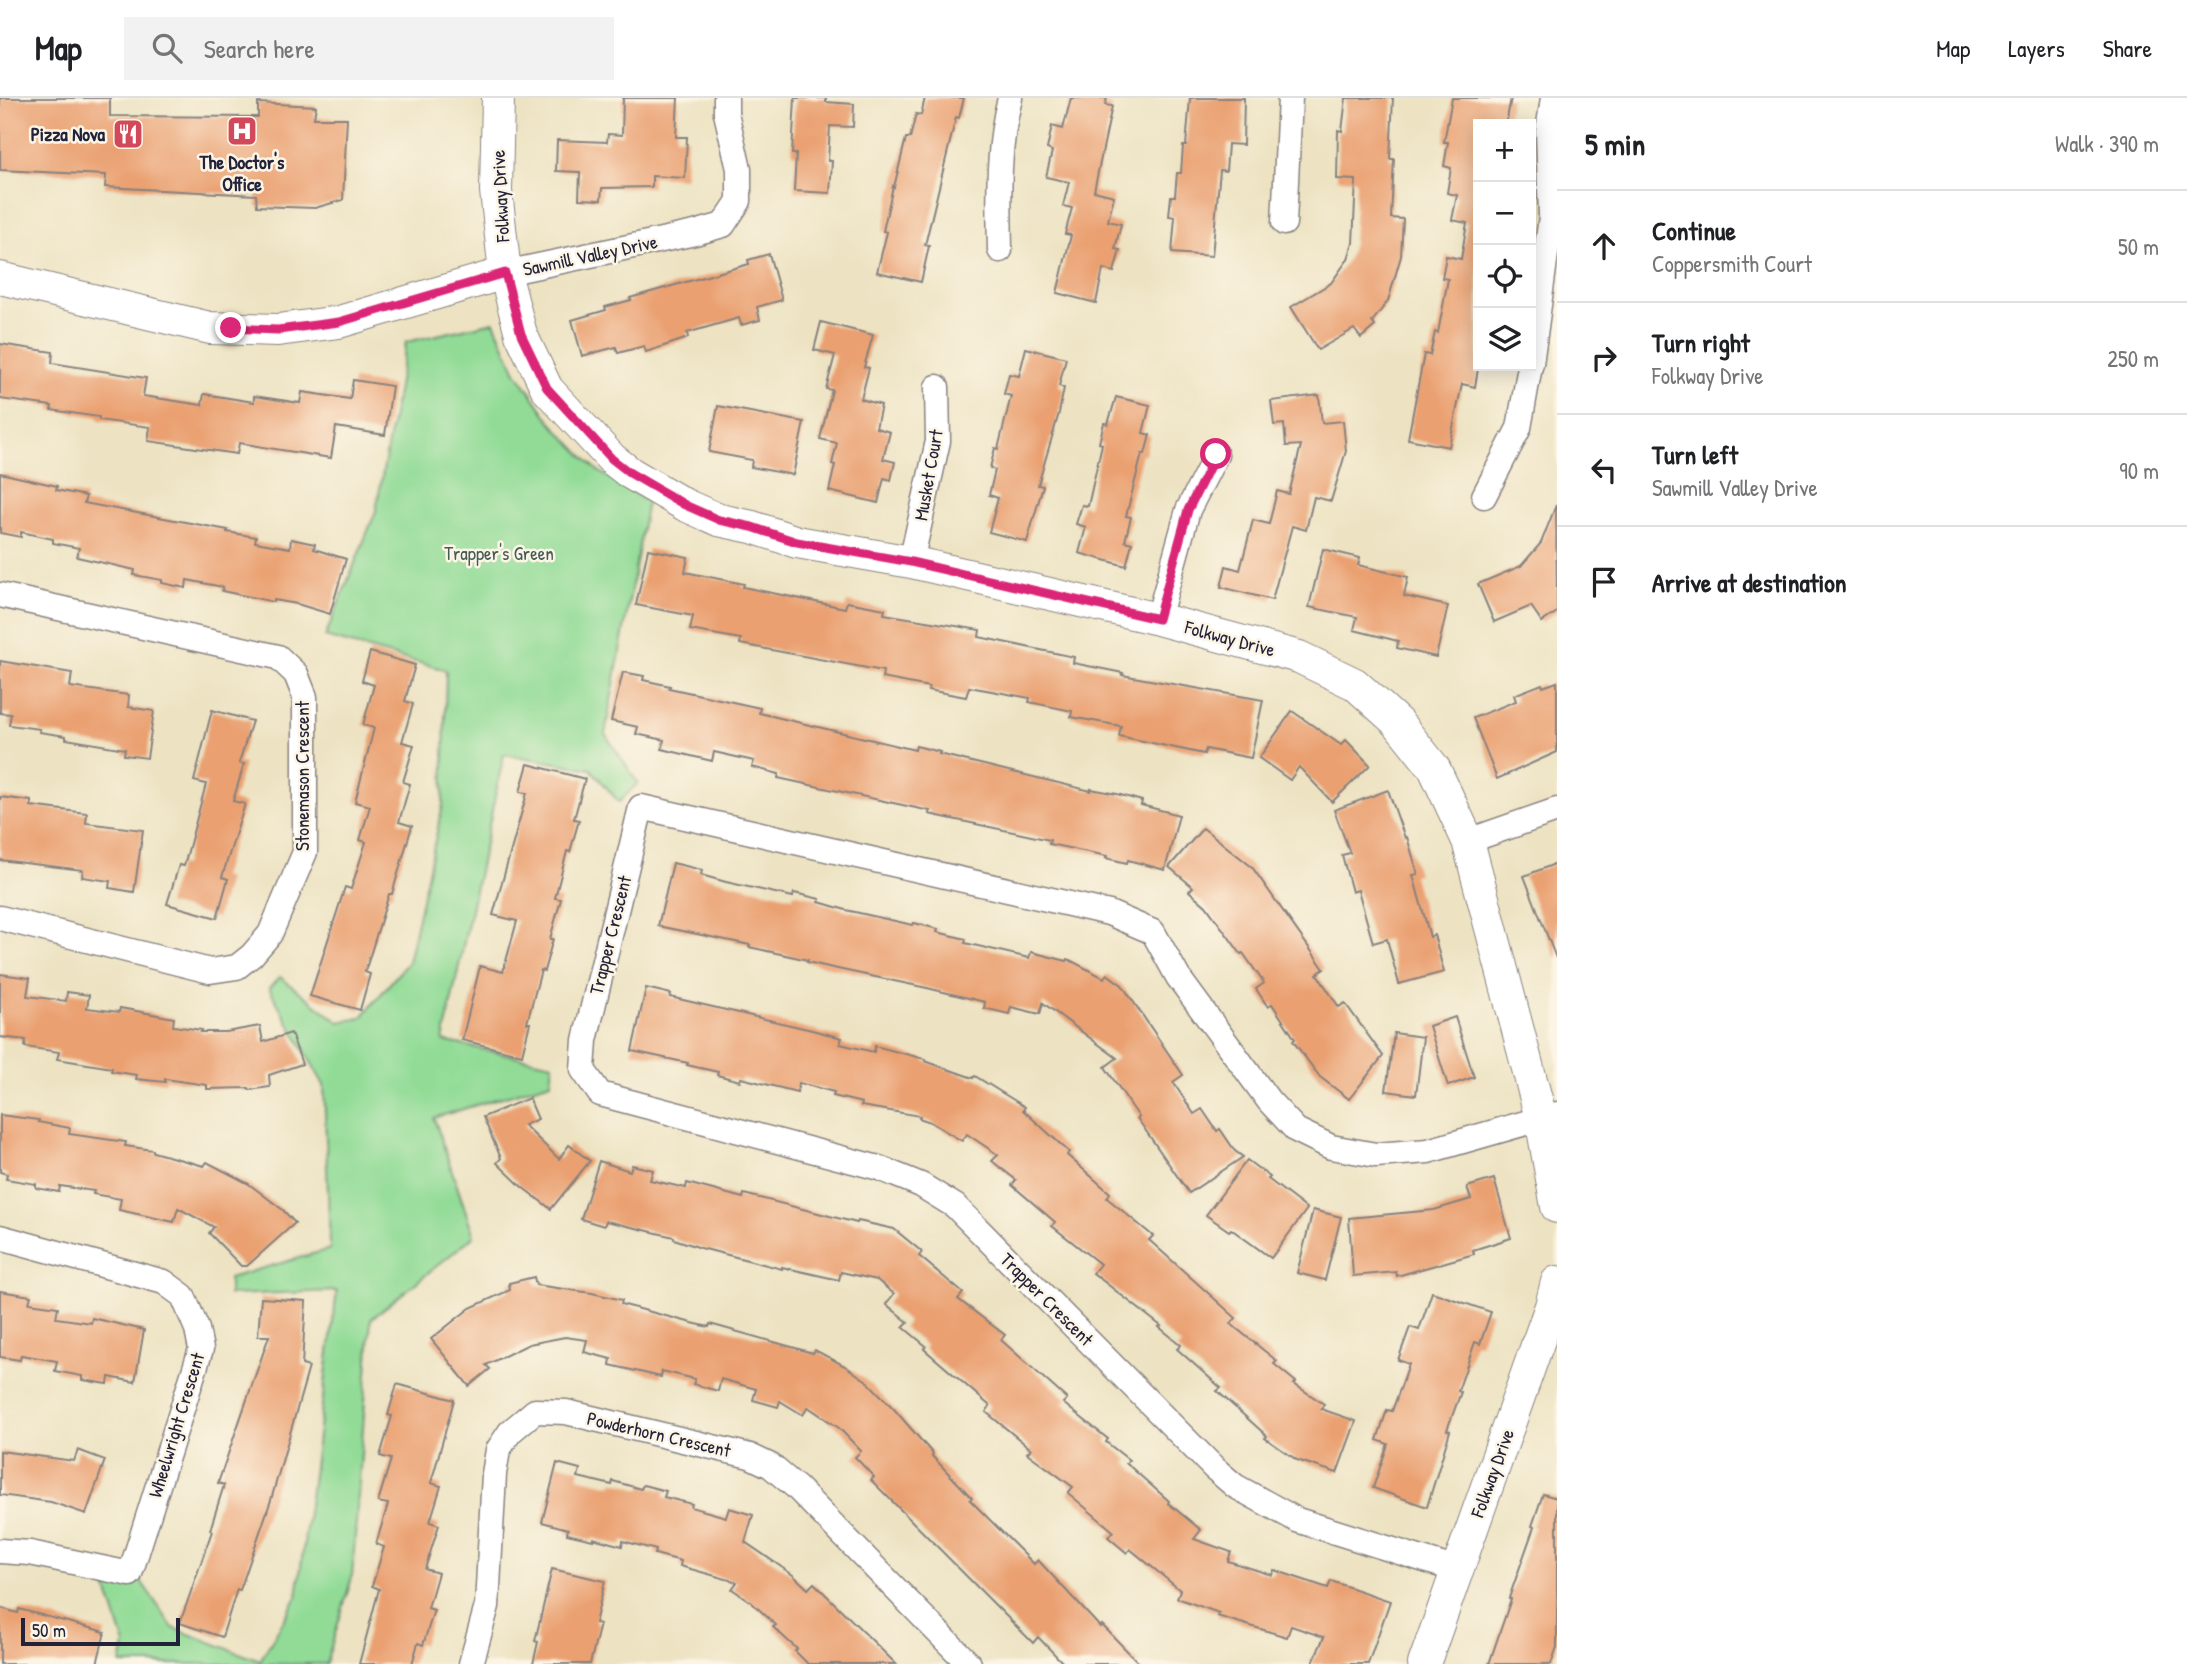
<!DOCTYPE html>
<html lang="en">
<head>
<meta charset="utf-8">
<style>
  body { margin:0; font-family:"Patrick Hand",sans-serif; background:#f2f2f2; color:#202124 }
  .controls { position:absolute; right:21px; top:21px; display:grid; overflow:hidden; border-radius:0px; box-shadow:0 4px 18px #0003 }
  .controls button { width:63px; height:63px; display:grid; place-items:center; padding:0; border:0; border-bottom:2px solid #e0e0e0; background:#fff; color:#202124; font:35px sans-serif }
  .scale { position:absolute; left:21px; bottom:18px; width:159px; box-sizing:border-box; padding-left:7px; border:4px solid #22223b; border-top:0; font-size:19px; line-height:24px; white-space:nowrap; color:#22223b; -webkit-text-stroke:5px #fcf5e5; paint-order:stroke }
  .stop { position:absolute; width:21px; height:21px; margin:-16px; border:5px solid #db2777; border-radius:50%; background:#fff }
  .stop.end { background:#db2777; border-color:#fff; box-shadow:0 2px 7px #0008 }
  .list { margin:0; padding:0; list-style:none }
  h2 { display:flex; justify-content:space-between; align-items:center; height:91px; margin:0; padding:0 28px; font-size:30px }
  h2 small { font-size:23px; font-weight:400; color:#757577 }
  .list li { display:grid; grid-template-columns:46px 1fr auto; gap:21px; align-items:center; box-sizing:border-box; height:112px; padding:0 28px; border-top:2px solid #e0e0e0 }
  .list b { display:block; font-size:26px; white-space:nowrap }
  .list p { margin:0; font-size:23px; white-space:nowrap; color:#757577 }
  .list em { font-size:23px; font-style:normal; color:#757577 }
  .icon { flex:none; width:38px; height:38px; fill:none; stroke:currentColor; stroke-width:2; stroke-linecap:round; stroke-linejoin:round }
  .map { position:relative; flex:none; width:1557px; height:1566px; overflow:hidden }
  header { display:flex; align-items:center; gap:42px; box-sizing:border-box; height:98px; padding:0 35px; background:#fff; border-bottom:2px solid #e0e0e0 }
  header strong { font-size:33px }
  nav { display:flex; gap:38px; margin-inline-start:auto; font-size:24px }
  .search { width:490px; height:63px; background:#f2f2f2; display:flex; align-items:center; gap:18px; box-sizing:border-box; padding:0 24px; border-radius:0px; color:#757577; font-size:26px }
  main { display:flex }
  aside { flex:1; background:#fff }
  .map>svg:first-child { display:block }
  .green { fill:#91db96; stroke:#5a7e68; stroke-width:2 }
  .building { fill:#eaa071 }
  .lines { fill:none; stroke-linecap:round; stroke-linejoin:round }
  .minor-casing { stroke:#88827f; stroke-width:27 }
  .tertiary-casing { stroke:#88827f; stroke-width:34 }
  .minor { stroke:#fff; stroke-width:24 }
  .tertiary { stroke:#fff; stroke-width:32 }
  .route { stroke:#db2777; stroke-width:9 }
  .labels { text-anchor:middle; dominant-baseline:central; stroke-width:5; stroke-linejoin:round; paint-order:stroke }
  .poi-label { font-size:19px; font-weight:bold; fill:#22223b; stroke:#fcf5e5; text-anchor:end }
  .street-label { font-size:19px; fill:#22223b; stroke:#fcf5e5 }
  .park-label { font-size:19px; fill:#435a56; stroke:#fcf5e5 }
</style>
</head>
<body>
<header>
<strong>Map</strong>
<div class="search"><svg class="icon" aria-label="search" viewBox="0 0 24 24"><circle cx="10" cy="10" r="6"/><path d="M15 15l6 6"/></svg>Search here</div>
<nav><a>Map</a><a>Layers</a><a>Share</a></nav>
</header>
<main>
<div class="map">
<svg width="1557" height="1566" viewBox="0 0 1557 1566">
  <rect width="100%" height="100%" fill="#fcf5e5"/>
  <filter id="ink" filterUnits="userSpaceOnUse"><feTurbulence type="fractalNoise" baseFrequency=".0143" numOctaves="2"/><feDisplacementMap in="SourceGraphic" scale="14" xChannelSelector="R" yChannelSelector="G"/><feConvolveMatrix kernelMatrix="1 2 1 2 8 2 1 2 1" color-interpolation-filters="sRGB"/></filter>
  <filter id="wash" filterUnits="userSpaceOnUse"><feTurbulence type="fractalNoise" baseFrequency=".00686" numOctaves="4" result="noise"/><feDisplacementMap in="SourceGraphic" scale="28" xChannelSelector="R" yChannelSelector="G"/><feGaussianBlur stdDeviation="1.57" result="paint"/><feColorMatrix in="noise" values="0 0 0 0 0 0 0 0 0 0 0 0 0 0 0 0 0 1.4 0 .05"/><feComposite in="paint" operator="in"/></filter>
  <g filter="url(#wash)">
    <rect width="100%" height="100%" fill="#ede3c3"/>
    <!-- green -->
    <polygon class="green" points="494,224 516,274 553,327 597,372 647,404 605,636 638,685 619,704 591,671 504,656 443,943 553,966 551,984 434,1020 474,1138 371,1221 352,1479 326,1566 121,1566 125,1547 107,1491 134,1473 173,1530 260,1563 297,1499 337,1193 229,1197 229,1180 330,1151 324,987 269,890 280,879 339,924 361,920 408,864 443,707 446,572 325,539 376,413 406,244"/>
    <g id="blocks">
      <!-- building -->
      <g class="building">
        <polygon points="0,0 110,0 110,18 258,19 258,5 316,8 314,20 347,20 343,102 315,110 257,108 256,97 105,89 106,77 0,72"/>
        <polygon points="623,0 678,0 676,39 687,39 685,80 652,78 652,89 602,90 601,102 579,101 580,74 556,73 557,42 607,44 608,36 622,37"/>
        <polygon points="795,0 826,0 826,4 854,6 853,29 830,28 828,63 832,63 830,95 794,93 796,56 792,56"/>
        <polygon points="925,0 964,0 959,20 956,19 925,147 929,148 921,184 877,174 887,134 883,133 893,88 894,89 906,40 910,40 916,16 921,17"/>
        <polygon points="1071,0 1107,0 1105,7 1112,8 1094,93 1114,98 1108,123 1121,126 1115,151 1120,152 1114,174 1103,171 1096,205 1057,195 1071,137 1065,136 1072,110 1063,108 1069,84 1046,79 1052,53 1047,51 1052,28 1063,31"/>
        <polygon points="1190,0 1244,0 1243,47 1228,46 1226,73 1220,72 1212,158 1172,155 1175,119 1169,118 1171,98 1175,98 1177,75 1181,75 1183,48 1186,48"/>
        <polygon points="1346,0 1393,0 1390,61 1394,61 1391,120 1403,121 1401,158 1388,203 1372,224 1375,228 1361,240 1354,231 1318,252 1291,209 1331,185 1348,161 1353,145 1356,82 1337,81 1338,32 1342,33"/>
        <polygon points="1452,0 1511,0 1506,26 1478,26 1478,271 1475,289 1462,286 1449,349 1408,341 1424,256 1430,257 1435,234 1438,235 1448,181 1442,180 1446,158 1461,161 1467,125 1452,122 1457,97 1447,95 1451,70 1444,68 1448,44 1444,44"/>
        <polygon points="769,156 782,202 757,209 760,222 741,227 739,220 687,235 688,240 646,254 644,248 618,255 616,249 582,258 572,222 606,212 605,209 631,202 630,200 749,166 748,162"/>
        <polygon points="821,224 873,237 864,269 869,270 861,301 881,307 876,330 890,334 883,361 895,364 891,382 884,380 878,405 829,393 835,367 832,366 837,345 820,341 832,292 826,291 835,257 814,252"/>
        <polygon points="0,246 53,254 52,265 146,280 143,298 202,307 204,296 254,304 254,298 300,305 302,294 350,301 353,282 392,288 385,337 336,329 331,360 239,345 237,356 148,343 150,329 99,322 99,319 51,312 52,308 0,301"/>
        <polygon points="1026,250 1066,260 1059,288 1064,290 1059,315 1038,387 1043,388 1027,444 989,434 998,400 989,397 995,372 990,370 995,350 998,351 1011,298 1004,296 1009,276 1019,278"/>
        <polygon points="1319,297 1322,325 1343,323 1346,353 1331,403 1314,399 1306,432 1292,428 1272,502 1221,489 1226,468 1240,472 1253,422 1269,426 1277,393 1289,396 1301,347 1286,348 1284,326 1274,327 1271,303"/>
        <polygon points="1116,299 1150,307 1143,335 1150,337 1145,356 1142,356 1126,418 1131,419 1125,443 1132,445 1126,468 1079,455 1086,429 1076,426 1082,407 1088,408 1102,346 1099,345 1104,325 1108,326"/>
        <polygon points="718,308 804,324 793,377 751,369 752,362 709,354"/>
        <polygon points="0,375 57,388 56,392 86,398 84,405 228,432 227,434 256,439 255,444 290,450 291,441 315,446 314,451 346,461 330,516 297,506 274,502 274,504 222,493 223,489 187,482 186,490 162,485 162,482 134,477 135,472 77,459 79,450 53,445 53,441 21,434 21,439 0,435"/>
        <polygon points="1556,407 1557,514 1542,524 1531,508 1494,524 1478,486 1521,468 1541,445"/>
        <polygon points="648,451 688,459 685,474 744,486 743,489 845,510 847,504 885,511 884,516 980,532 979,539 1074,559 1073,565 1123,575 1122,577 1263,602 1251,660 1206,651 1204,656 1119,638 1121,628 1071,619 1072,613 1029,604 1030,600 969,589 966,599 928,592 929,589 882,580 883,573 740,546 741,541 690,532 693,518 636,507"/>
        <polygon points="1323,451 1360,460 1358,467 1408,479 1404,498 1448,508 1436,559 1397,550 1398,543 1354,532 1357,519 1309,509"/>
        <polygon points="370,554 415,567 405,603 413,606 402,644 414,647 403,684 410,686 399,724 412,728 392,796 389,796 365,874 370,876 360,912 310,898 345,789 351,791 366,744 360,742 370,708 355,704 374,630 363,627 374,587 362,583"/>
        <polygon points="0,563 72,575 70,589 129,597 128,609 154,613 147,660 124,657 125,651 66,641 66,638 39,634 40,631 9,627 11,616 0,615"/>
        <polygon points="623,574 644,578 643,582 670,588 669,590 760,610 759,615 915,652 916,648 940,654 939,656 1091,693 1091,691 1117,696 1142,703 1141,707 1179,717 1165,772 1128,762 1127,765 1106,760 1107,758 1049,746 1050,742 929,716 930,713 778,680 779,676 752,669 754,663 714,654 712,663 662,651 664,642 636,636 638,629 611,623"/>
        <polygon points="1557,584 1557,654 1497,681 1473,620 1516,603 1514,597 1542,586 1543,589"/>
        <polygon points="212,612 252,623 239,665 244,666 233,703 245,706 222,779 228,781 217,820 167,806 179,767 184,768 206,686 194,683"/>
        <polygon points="1292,613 1341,647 1346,642 1370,667 1332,704 1299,669 1290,682 1259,660"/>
        <polygon points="528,666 585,681 574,721 579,722 570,754 567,753 555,800 561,801 550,841 553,841 544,873 541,872 527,925 530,925 522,957 462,942 480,868 503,874 517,823 493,817 527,695 520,694"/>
        <polygon points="1388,692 1405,740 1407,739 1418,776 1413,777 1430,839 1434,837 1444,874 1399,886 1387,841 1373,845 1358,792 1352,794 1342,757 1350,755 1334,712"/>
        <polygon points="0,699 31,703 31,708 87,715 86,725 143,732 134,794 109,790 110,783 82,779 83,772 0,762"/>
        <polygon points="1203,730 1252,769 1324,871 1317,876 1339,909 1345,905 1383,958 1349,1001 1320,979 1293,943 1295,941 1272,906 1268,909 1256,891 1264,885 1243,855 1241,856 1206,808 1189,793 1193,789 1169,769"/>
        <polygon points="673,765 702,772 701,777 726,784 793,799 794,795 820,801 819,804 846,812 913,827 914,825 938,831 937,834 966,841 965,845 1029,860 1031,854 1067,863 1068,861 1104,880 1107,876 1122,887 1183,977 1173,984 1194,1016 1202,1011 1217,1033 1220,1031 1235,1053 1243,1059 1189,1095 1137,1020 1139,1019 1105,969 1117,960 1043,905 1040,916 1011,909 1009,916 984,910 985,904 927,890 833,870 807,864 808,862 749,849 750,847 658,828"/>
        <polygon points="1557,765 1557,860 1556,860 1524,778"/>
        <polygon points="0,876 30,880 27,898 66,903 67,894 89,897 87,910 119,914 120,910 174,920 173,928 202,932 201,934 226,934 260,928 263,944 291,935 302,966 269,977 270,989 250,992 249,990 207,991 207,987 165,981 165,984 136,981 137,977 111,973 112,970 57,961 59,954 25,949 26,942 0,939"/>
        <polygon points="646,890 671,896 670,899 812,932 842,940 840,946 874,954 875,948 925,961 925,963 973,980 975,978 1025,1009 1023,1012 1069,1054 1067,1057 1110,1095 1107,1100 1153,1138 1149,1142 1236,1220 1231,1226 1277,1263 1274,1266 1296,1284 1294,1286 1324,1306 1321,1311 1356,1323 1337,1375 1297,1362 1265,1340 1267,1338 1217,1293 1221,1290 1177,1251 1181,1247 1159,1229 1161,1228 1093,1175 1100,1166 1052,1128 1055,1124 1012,1087 1016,1082 992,1063 998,1057 967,1036 962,1043 930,1024 919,1020 920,1018 861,1008 862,1005 833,998 834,994 799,985 797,994 741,980 740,983 717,977 718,974 687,967 688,965 632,953"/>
        <polygon points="1455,919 1474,979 1448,988 1429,928"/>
        <polygon points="1394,935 1423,939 1416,997 1386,993"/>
        <polygon points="529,1000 538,1021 524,1027 559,1061 569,1047 590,1063 551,1111 522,1089 497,1065 501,1060 483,1019"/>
        <polygon points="0,1017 39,1022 38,1024 70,1030 69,1036 126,1044 125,1048 153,1052 153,1054 204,1068 207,1064 249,1086 283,1112 295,1125 247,1168 241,1168 209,1135 214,1129 178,1110 174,1124 119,1112 121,1101 93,1096 94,1093 60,1088 59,1094 36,1090 36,1086 6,1081 7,1076 0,1074"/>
        <polygon points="1247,1062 1270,1079 1268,1081 1307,1111 1271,1160 1231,1131 1229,1133 1206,1117"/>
        <polygon points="599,1063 630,1073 632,1067 653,1072 650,1082 686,1090 687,1085 743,1100 744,1096 857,1125 858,1123 894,1131 922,1154 919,1158 963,1195 958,1201 1005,1237 1001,1242 1067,1301 1063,1305 1108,1341 1106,1344 1129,1362 1126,1365 1169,1403 1168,1405 1201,1432 1194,1441 1231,1454 1228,1463 1272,1477 1274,1472 1328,1490 1331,1483 1390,1503 1368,1566 1312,1566 1324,1539 1291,1528 1287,1539 1217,1518 1219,1515 1177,1500 1180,1492 1130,1451 1127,1455 1108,1439 1113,1433 1068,1395 1073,1389 1027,1355 1031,1351 986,1314 990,1308 924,1251 926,1248 903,1229 908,1224 886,1206 894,1196 877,1182 841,1174 839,1182 782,1169 782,1171 701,1150 674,1141 674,1139 606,1123 604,1128 581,1121"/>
        <polygon points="1494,1081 1511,1140 1473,1152 1474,1156 1397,1178 1396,1174 1353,1178 1349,1120 1434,1112 1471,1101 1467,1089"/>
        <polygon points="1313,1112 1341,1119 1325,1182 1297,1175"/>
        <polygon points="534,1179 536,1187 592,1195 622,1202 621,1206 692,1225 709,1229 710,1226 813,1255 815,1252 845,1268 867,1283 894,1311 933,1356 932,1358 972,1400 970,1402 1034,1466 1038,1462 1100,1529 1102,1527 1140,1566 1064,1566 1038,1539 1033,1545 871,1382 874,1379 855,1359 861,1353 839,1330 808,1309 803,1317 780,1303 778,1309 753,1302 756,1291 721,1281 718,1293 693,1286 695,1281 662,1273 661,1279 610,1267 611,1261 584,1254 587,1242 565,1239 529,1246 486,1267 490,1271 469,1288 431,1241 470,1210 510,1192 509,1185"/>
        <polygon points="0,1193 31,1198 29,1205 58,1209 56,1220 91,1225 92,1220 144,1232 135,1284 109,1279 108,1286 82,1282 82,1278 55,1273 57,1263 21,1257 20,1262 0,1259"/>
        <polygon points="1432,1194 1491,1214 1480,1246 1475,1244 1458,1293 1461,1294 1447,1332 1450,1333 1427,1409 1373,1390 1388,1346 1377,1342 1387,1312 1392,1313 1409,1266 1398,1262 1410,1229 1419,1232"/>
        <polygon points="261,1200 306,1203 302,1267 309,1269 271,1402 240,1492 237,1491 222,1539 180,1525 212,1433 210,1432 224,1387 218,1385 269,1238 258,1238"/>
        <polygon points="397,1286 454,1302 431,1385 441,1388 430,1424 439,1427 425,1471 438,1475 428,1510 434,1512 423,1547 418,1545 412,1566 359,1566 379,1491 372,1488 384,1449 376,1446 388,1406 378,1404 391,1361 380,1358 392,1318 388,1317"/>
        <polygon points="78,1352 105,1362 86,1416 51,1404 0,1397 0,1353 74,1363"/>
        <polygon points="557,1365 580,1371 578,1379 612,1387 613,1383 641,1391 643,1387 666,1393 664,1399 692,1406 691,1409 726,1419 729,1410 753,1417 745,1444 793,1477 808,1491 814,1485 896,1566 808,1566 795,1553 797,1551 773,1529 776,1527 751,1504 732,1491 737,1484 680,1468 681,1463 655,1456 656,1452 623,1443 622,1448 593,1440 593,1442 567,1436 568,1431 542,1424"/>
        <polygon points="1543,1396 1557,1400 1557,1549 1551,1566 1489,1566 1511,1501 1509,1500 1534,1429 1532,1428"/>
        <polygon points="552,1471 605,1483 595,1525 600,1526 590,1566 533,1566 538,1544 535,1543"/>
        <polygon points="0,1510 18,1515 19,1511 105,1534 97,1566 0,1566"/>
      </g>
    </g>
  </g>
  <g filter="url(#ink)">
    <use href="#blocks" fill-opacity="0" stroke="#88827f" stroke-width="2"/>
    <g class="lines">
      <!-- minor casing -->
      <g class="minor-casing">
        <g id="minor">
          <polyline points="1284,125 1290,0"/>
          <path d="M 1000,152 C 999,101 997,50 1010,0"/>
          <polyline points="505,175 695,135 723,127 739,103 739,71 726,15 726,0"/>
          <polyline points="1531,266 1551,119 1548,33 1553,0"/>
          <polyline points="1484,398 1519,330 1530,268"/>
          <polyline points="911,464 938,343 937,289"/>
          <polyline points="0,497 278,559 296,576 305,599 305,754 270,836 252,857 237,869 210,873 0,820"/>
          <polyline points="1158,521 1188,412 1216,357"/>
          <polyline points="1468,743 1557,712"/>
          <polyline points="0,1139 164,1184 183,1198 197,1231 201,1251 130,1476 30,1455 0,1453"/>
          <polyline points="1457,1472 1297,1422 1235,1388 1214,1370 955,1108 921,1087 879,1070 600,996 583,972 585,942 641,709 1109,815 1153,834 1178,879 1269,1003 1296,1032 1331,1049 1376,1057 1428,1053 1557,1016"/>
          <polyline points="471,1566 487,1508 494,1376 498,1352 510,1334 535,1313 566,1314 750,1358 771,1368 797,1390 969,1566"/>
        </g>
      </g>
      <!-- tertiary casing -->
      <g class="tertiary-casing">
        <g id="tertiary">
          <polyline points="498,0 496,93 505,175 521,236 547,291 612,361 630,375 685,407 719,422 752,429 797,444 911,464 1158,521 1299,559 1355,586 1398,625 1434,670 1468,743 1541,1020 1557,1109"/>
          <polyline points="0,180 210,230 278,232 339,224 505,175"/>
          <polyline points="1424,1566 1551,1208 1557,1184"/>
        </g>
      </g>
      <!-- minor -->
      <use href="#minor" class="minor"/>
      <!-- tertiary -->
      <use href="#tertiary" class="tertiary"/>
    </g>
  </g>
  <g class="lines" filter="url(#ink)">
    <!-- route -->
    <polyline class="route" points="231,230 278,232 339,224 505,175 521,236 547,290 612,361 630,375 685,407 719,422 752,429 797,444 911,464 1158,521 1188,412 1216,356"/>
  </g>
  <!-- icons -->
  <defs>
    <g id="hospital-square" transform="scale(1.575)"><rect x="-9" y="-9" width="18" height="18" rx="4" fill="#d1495b" stroke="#fcf5e5"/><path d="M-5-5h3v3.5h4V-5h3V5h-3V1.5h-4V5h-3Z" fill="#fff"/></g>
    <g id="restaurant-square" transform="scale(1.575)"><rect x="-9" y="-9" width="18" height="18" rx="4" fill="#d1495b" stroke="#fcf5e5"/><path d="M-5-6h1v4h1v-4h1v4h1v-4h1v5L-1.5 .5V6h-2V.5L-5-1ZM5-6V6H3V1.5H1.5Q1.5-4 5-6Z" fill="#fff"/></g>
  </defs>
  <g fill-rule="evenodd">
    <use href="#hospital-square" x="242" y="33"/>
    <use href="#restaurant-square" x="128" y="36"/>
  </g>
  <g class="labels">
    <!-- poi labels -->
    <g class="poi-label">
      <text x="105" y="36">Pizza Nova</text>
      <text x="242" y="64" text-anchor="middle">The Doctor's<tspan x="242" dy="22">Office</tspan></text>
    </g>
    <!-- street labels -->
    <g class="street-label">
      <text transform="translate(500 98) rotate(-93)">Folkway Drive</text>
      <text transform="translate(590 157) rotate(-12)">Sawmill Valley Drive</text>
      <text transform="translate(928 377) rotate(-80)">Musket Court</text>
      <text transform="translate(1230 540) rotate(15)">Folkway Drive</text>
      <text transform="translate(302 678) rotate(-90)">Stonemason Crescent</text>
      <text transform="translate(610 837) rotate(-76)">Trapper Crescent</text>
      <text transform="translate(1047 1201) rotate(45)">Trapper Crescent</text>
      <text transform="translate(176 1327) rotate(-73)">Wheelwright Crescent</text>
      <text transform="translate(659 1336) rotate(13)">Powderhorn Crescent</text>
      <text transform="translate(1492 1375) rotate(-70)">Folkway Drive</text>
    </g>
    <!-- park labels -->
    <g class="park-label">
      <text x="499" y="455">Trapper's Green</text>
    </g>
  </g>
</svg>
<div class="controls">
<button>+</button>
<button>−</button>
<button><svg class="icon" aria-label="locate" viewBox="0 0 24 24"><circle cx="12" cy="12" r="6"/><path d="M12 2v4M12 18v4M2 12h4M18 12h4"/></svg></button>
<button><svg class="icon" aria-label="layers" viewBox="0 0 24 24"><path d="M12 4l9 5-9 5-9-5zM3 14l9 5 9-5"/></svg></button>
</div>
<div class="scale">50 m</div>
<div class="stop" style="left:1216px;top:356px"></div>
<div class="stop end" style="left:231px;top:230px"></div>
</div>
<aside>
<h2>5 min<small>Walk · 390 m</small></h2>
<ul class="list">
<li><svg class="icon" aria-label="ahead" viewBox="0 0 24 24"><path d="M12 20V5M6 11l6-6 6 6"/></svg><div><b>Continue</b><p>Coppersmith Court</p></div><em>50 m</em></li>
<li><svg class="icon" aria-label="right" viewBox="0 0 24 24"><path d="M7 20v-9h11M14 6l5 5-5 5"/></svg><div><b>Turn right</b><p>Folkway Drive</p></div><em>250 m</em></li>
<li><svg class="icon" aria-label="left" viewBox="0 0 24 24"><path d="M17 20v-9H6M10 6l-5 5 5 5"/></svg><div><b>Turn left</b><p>Sawmill Valley Drive</p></div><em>90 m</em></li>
<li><svg class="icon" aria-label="arrive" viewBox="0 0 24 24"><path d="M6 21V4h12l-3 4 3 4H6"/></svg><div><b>Arrive at destination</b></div></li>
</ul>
</aside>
</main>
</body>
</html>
